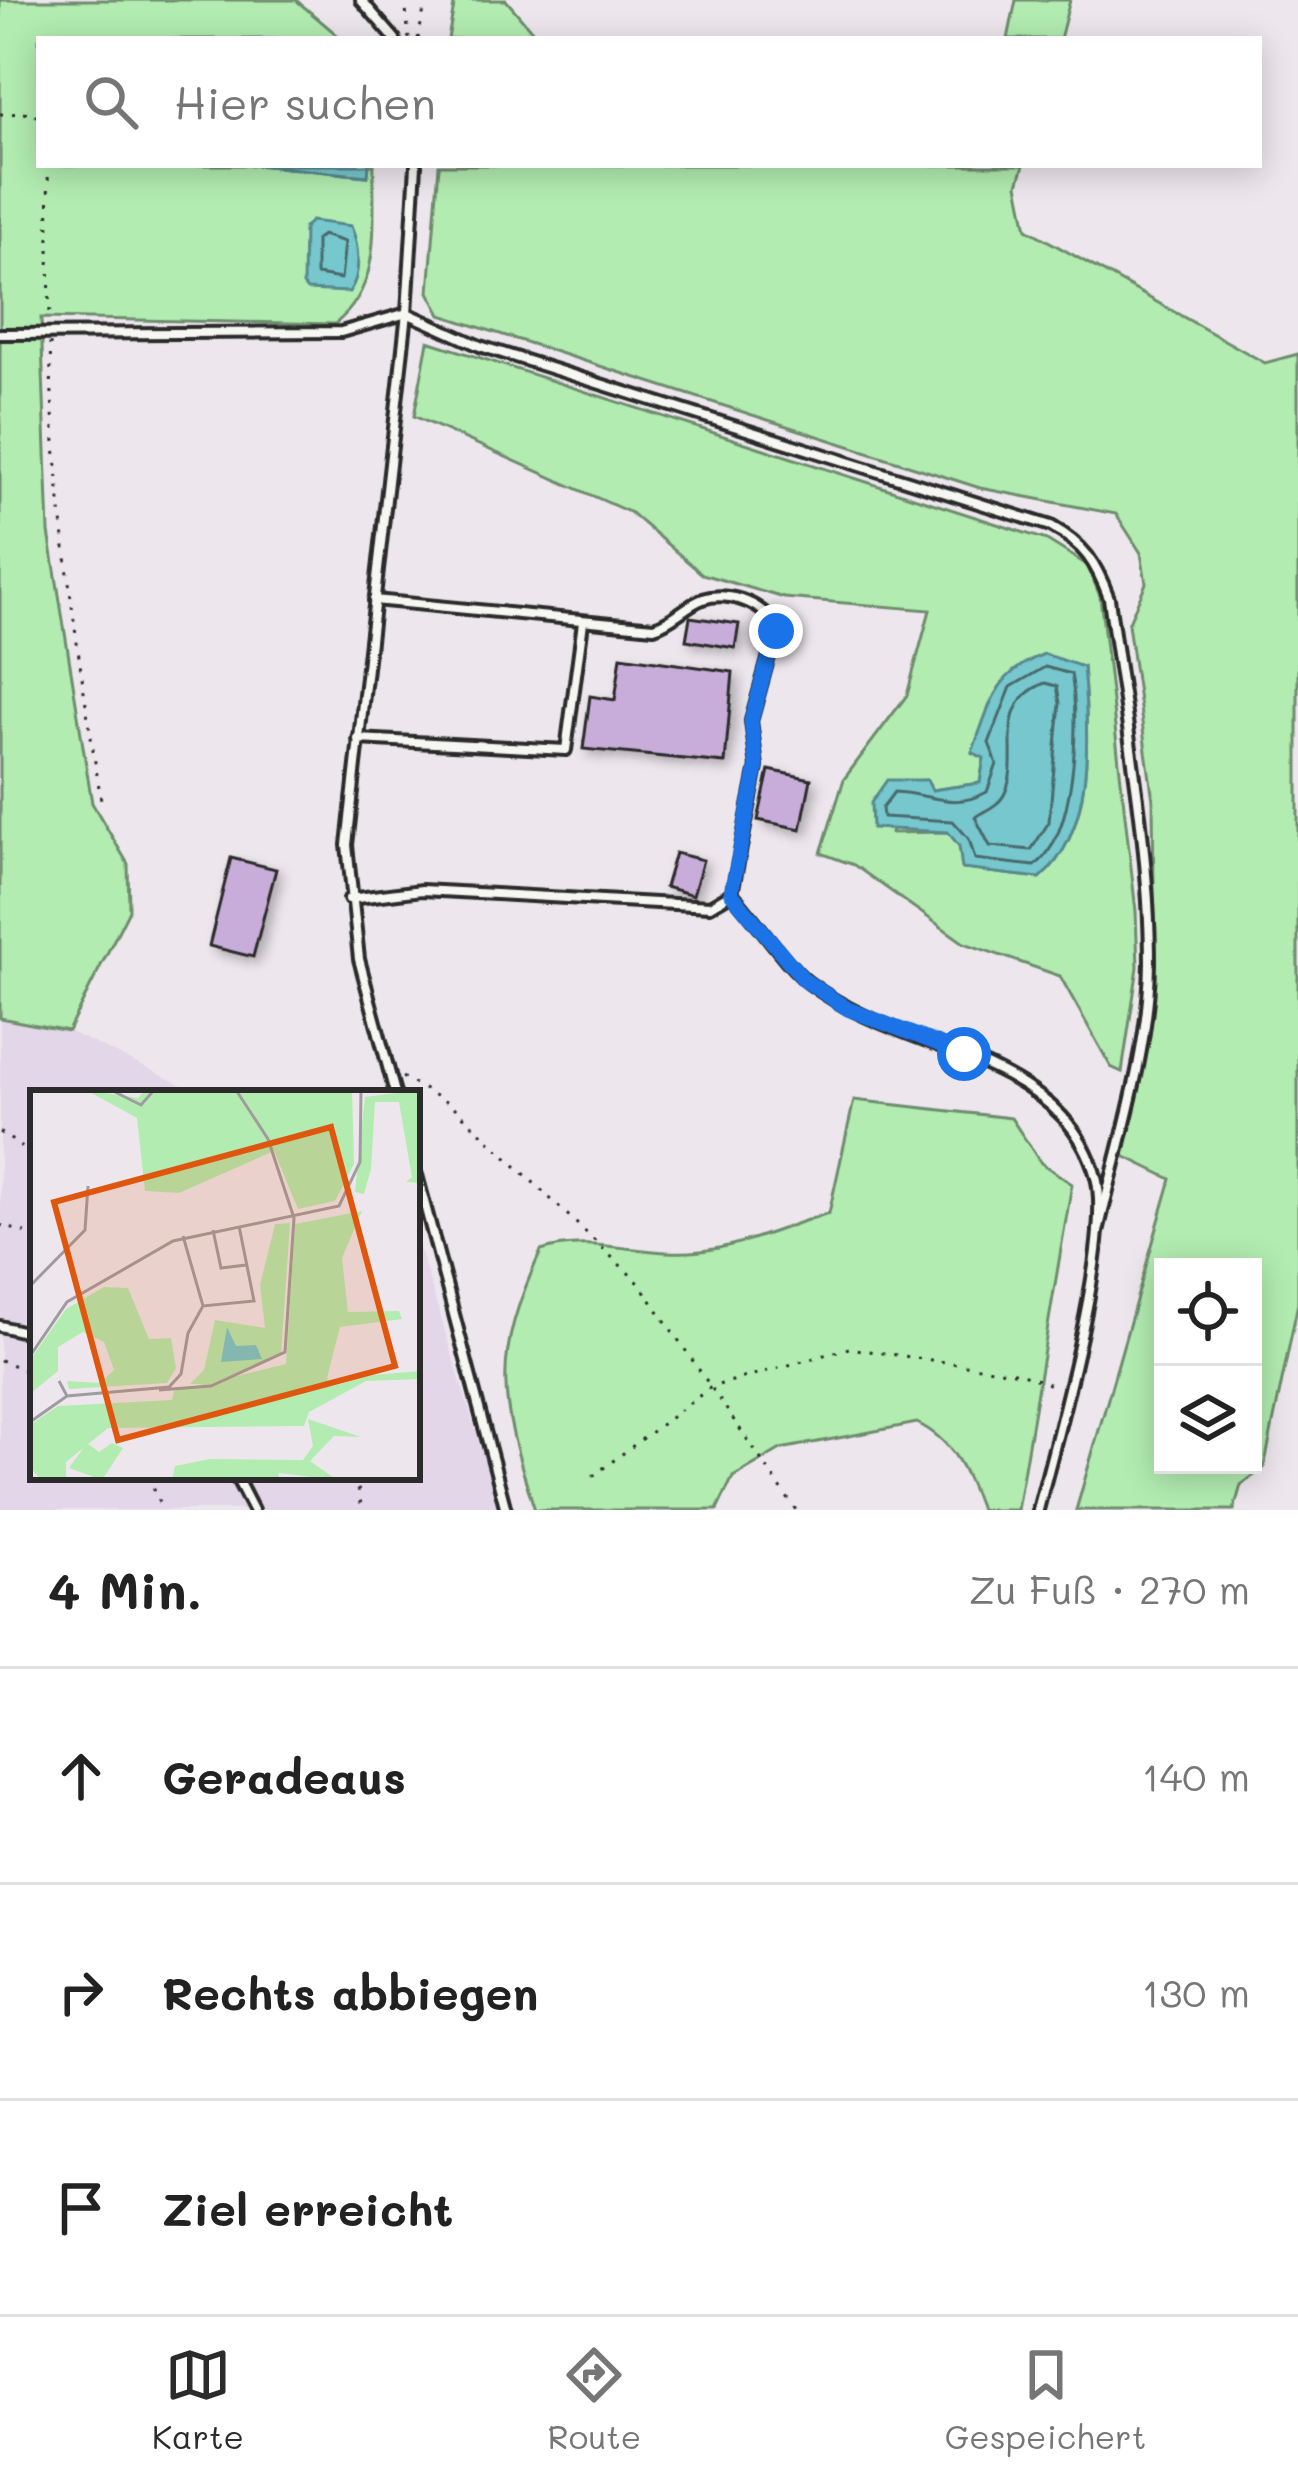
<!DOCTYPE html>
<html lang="de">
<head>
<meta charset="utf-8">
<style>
  body { margin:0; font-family:Mali,sans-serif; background:#f2f2f2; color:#222 }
  .controls { position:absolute; right:36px; bottom:36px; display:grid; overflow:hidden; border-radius:0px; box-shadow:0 6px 30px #0003 }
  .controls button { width:108px; height:108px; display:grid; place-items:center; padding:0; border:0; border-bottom:3px solid #e0e0e0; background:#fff; color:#222; font:60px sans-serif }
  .stop { position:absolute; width:36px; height:36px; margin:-27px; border:9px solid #1a73e8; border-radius:50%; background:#fff }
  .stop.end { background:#1a73e8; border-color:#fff; box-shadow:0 3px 12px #0008 }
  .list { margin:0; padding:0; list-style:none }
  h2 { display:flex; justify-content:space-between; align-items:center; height:156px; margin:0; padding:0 48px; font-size:51px }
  h2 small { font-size:39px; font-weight:400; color:#767676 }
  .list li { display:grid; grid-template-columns:78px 1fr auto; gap:36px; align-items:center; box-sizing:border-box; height:216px; padding:0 48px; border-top:3px solid #e0e0e0 }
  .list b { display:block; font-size:45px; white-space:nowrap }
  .list em { font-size:39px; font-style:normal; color:#767676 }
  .icon { flex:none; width:66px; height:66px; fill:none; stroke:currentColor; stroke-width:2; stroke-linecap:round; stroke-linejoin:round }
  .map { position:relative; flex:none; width:1298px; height:1510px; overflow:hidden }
  .search { position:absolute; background:#fff; box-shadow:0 6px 30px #0003; left:36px; right:36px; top:36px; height:132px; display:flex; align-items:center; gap:30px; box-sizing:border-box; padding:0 42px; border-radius:0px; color:#767676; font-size:45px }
  .sheet { height:804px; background:#fff }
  nav { display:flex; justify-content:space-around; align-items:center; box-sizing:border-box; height:168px; border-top:3px solid #e0e0e0; background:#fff; font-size:33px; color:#767676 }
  nav a { display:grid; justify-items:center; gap:6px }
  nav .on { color:#2b2b2b }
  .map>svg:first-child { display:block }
  .built { fill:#e2d6e8 }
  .green { fill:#b2ecb0; stroke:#6e8c6e; stroke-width:3; fill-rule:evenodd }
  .water { fill:#76c8ce; stroke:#58898d; stroke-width:3 }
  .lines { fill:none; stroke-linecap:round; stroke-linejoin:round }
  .shore { stroke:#496a6c; stroke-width:3 }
  .building { fill:#c8addb; stroke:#2b2b2b; stroke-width:3; filter:url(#shadow) }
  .lane-casing { stroke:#2b2b2b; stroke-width:16 }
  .path { stroke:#2b2b2b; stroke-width:3; stroke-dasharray:3 9; stroke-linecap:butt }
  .lane { stroke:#f6f6f2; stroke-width:8 }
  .route { stroke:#1a73e8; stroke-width:15 }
  .inset-road { fill:none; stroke:#9f9c9f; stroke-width:3 }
  .view { fill:#df570e; fill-opacity:0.15; stroke:#df570e; stroke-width:6 }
  .inset-edge { fill:none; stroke:#2b2b2b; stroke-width:6 }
</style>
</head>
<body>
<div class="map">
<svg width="1298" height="1510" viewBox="0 0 1298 1510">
  <defs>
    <filter id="shadow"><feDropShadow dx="5.5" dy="5.5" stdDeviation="6" flood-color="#0004"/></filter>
  </defs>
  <rect width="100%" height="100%" fill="#ede7ed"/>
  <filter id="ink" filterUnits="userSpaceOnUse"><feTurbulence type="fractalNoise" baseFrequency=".00833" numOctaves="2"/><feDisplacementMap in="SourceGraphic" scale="24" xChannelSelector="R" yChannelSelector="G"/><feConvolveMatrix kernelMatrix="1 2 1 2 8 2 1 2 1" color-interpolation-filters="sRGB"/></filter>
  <g filter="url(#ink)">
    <!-- built -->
    <polygon class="built" points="0,1018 68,1031 199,1093 33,1093 33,1477 417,1477 417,1241 500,1510 0,1510"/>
    <!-- green -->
    <g class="green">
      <path d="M 0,0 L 296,0 L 342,39 L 39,39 L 39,165 L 256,165 L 367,176 L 369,165 L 374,165 C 372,224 384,284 335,324 L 41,318 L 49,532 L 92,803 L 128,864 L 129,910 L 68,1031 L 0,1018 Z"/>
      <polygon points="455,0 506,0 539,39 448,39"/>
      <polygon points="1016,0 1070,0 1060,39 1008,39"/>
      <path d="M 439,165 L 1024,165 L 1018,184 L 1027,229 L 1265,363 L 1298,354 L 1298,1303 L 1264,1468 L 1241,1485 L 1234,1510 L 1076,1510 L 1171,1179 L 1124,1156 L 1155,982 L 1153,800 L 1128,624 L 1146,583 L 1141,553 L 1116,514 L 980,488 L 441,315 L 429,292 ZM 1163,1267 L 1253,1267 L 1253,1465 L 1163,1465 Z"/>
      <path d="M 428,341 L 1047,540 L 1087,565 L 1100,596 L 1136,911 L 1138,967 L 1122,1072 L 1111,1067 L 1060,976 L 964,943 L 854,865 L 821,853 L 844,779 L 907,695 L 930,610 L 784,598 L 702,574 L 631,513 L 414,416 ZM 1083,667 C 1089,733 1095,832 1040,878 L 963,869 L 960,846 L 948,832 L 891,833 L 913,781 L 926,780 L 931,790 L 980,783 L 984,758 L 973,753 Z"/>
      <path d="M 854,1100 L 1011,1118 L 1041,1163 L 1072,1184 L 1017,1510 L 980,1510 C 967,1473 954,1441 917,1423 L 781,1449 L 733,1477 L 717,1510 L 535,1510 C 499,1398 491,1360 541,1251 C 591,1234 647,1258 701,1251 C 743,1246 788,1225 829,1213 Z"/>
    </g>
    <!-- water -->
    <g class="water">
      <polygon points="256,165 369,165 368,176"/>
      <path d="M 311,221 L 351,226 C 359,245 362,275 349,292 L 307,290 L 303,285 L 304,228 Z"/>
      <path d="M 1044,654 L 1083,667 C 1089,733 1095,832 1040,878 L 962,869 L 959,846 L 948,832 L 872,828 L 871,803 L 887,780 L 927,780 L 932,790 L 980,783 L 984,758 L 972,752 C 991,704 993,674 1044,654 Z"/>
    </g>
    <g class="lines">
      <!-- shore -->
      <g class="shore">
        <polygon points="322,235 345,242 341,279 316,275 316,240"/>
        <path d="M 1045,667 L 1071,674 C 1080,720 1076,839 1034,866 L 975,859 L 969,839 L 953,821 L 883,817 L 882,808 L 894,792 C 928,793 953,811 987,792 L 997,764 L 989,743 L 1011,687 Z"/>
        <path d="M 1045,683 L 1057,686 L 1060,703 L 1049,822 L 1031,850 L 990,846 L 975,817 C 985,810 999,806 1005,793 C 1023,756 990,705 1045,683 Z"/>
      </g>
    </g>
    <!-- building -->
    <g class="building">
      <polygon points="690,617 739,624 735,648 686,640"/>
      <polygon points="621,656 733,672 725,763 583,749 590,696 615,700"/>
      <polygon points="769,770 811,779 801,829 758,820"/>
      <polygon points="675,853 703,860 693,895 665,887"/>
      <polygon points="231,858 276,869 253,957 209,946"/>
    </g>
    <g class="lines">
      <!-- lane casing -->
      <g class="lane-casing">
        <g id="lane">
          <polyline points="361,0 395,39"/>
          <path d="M 0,334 L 341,332 L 407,313 L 480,346 L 1051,526 C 1085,545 1096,563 1109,598 C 1125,718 1150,842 1150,963 C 1149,1052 1118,1145 1098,1232"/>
          <polyline points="358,739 566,750 583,622"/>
          <path d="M 732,893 C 754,917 786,966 809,983 C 868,1028 944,1041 1008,1076 C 1050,1099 1083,1129 1096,1177 C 1113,1240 1056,1439 1038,1510"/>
          <path d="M 349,899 L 422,890 L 710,906 L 732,893 L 757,767 L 751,721 L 776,631 C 769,605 729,590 703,599 C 686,605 674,621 654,627 L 374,600"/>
          <polyline points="395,1093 359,959 347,845 407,313 416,165"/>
          <polyline points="417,1175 506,1510"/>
          <polyline points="0,1326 33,1334"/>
          <polyline points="236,1477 253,1510"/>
        </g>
      </g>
      <!-- path -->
      <g class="path">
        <polyline points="405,0 409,39"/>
        <polyline points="418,39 426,0"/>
        <polyline points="0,114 34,113 39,120"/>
        <polyline points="48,165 50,321"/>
        <path d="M 50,343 C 54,499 77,651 102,806"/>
        <polyline points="402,1077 453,1106 639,1283 796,1510"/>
        <polyline points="0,1132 33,1155"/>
        <polyline points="0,1225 33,1235"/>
        <polyline points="0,1360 33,1373"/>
        <polyline points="593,1476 711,1387 849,1348 1020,1373 1056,1387"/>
        <polyline points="149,1477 162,1510"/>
        <polyline points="356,1477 362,1510"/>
      </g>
      <!-- lane -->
      <use href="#lane" class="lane"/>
    </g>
  </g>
  <g class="lines" filter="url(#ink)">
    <!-- route -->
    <polyline class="route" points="776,631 751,721 757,767 731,893 804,980 848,1009 964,1054"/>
  </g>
  <!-- overview -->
  <g transform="translate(30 1090)">
    <rect width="390" height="390" fill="#ede7ed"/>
    <path d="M 56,0 L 108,8 L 115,0 L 322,0 L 324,74 L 305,111 L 268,119 L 244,61 L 149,103 L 115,101 L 107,28 ZM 390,0 L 390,93 L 376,92 L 382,87 L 369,12 L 345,12 L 341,79 L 334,104 L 325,102 L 335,7 ZM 332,121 L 312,168 L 318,222 L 369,221 L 372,229 L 310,237 L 297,288 L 303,296 L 343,285 L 390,281 L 390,289 L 336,291 L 279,322 L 274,336 L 78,338 L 36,372 L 36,390 L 11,390 L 0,377 L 0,335 L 28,316 L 142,310 L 144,301 L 256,274 L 265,134 ZM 260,133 L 251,265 L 180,294 L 160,294 L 174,280 L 185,230 L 235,238 L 230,195 L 245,134 ZM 74,197 L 98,198 L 119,249 L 141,248 L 146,278 L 137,293 L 39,299 L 37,291 L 70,293 L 84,280 L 74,252 L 53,242 L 28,257 L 28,281 L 0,304 L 0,270 L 36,219 ZM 278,329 L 331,347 L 304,346 L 280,371 L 307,390 L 249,383 L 248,390 L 142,390 L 145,376 L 180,369 L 273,370 L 283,356 ZM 57,353 L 69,362 L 82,353 L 93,358 L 72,390 L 39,378 Z" fill="#b2ecb0"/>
    <path d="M 197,237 L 206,256 L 226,255 L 232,269 L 191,272 Z" fill="#76c8ce"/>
    <path class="inset-road" d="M 81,0 L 111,15 L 124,0M 183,140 L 191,178 L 216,175M 153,146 L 173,216 L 224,211 L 209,136M 0,196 L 55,140 L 58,96M 0,266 L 37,212 L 143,151 L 309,116 L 330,72 L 331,0M 129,300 L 181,296 L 255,262 L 264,128 L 238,49 L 206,0M 37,306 L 139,297 L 151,284 L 158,243 L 173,216M 0,332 L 37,306 L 29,291"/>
    <path class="view" d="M 301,37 L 365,276 L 88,350 L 24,112 Z"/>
    <rect width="390" height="390" class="inset-edge"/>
  </g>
</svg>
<div class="controls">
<button><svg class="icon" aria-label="locate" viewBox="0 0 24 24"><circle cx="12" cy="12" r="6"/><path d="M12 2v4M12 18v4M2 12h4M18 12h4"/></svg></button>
<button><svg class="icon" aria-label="layers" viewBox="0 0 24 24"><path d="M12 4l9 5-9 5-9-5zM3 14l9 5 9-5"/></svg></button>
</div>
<div class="stop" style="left:964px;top:1054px"></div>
<div class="stop end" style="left:776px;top:631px"></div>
<div class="search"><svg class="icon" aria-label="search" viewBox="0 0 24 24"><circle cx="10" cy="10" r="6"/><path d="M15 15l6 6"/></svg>Hier suchen</div>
</div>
<section class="sheet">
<h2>4 Min.<small>Zu Fuß · 270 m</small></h2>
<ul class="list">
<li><svg class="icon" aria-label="ahead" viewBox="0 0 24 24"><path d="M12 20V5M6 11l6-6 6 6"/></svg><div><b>Geradeaus</b></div><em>140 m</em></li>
<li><svg class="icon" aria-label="right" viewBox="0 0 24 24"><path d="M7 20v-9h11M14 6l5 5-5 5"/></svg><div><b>Rechts abbiegen</b></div><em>130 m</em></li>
<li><svg class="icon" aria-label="arrive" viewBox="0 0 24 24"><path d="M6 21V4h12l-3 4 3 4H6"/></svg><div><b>Ziel erreicht</b></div></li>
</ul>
</section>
<nav>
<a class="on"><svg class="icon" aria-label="map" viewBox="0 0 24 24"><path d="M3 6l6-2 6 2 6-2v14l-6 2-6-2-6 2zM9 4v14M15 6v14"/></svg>Karte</a>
<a><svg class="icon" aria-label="directions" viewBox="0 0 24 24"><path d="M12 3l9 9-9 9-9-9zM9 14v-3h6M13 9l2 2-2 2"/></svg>Route</a>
<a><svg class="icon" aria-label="saved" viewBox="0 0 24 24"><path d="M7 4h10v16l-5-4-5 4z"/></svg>Gespeichert</a>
</nav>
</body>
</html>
